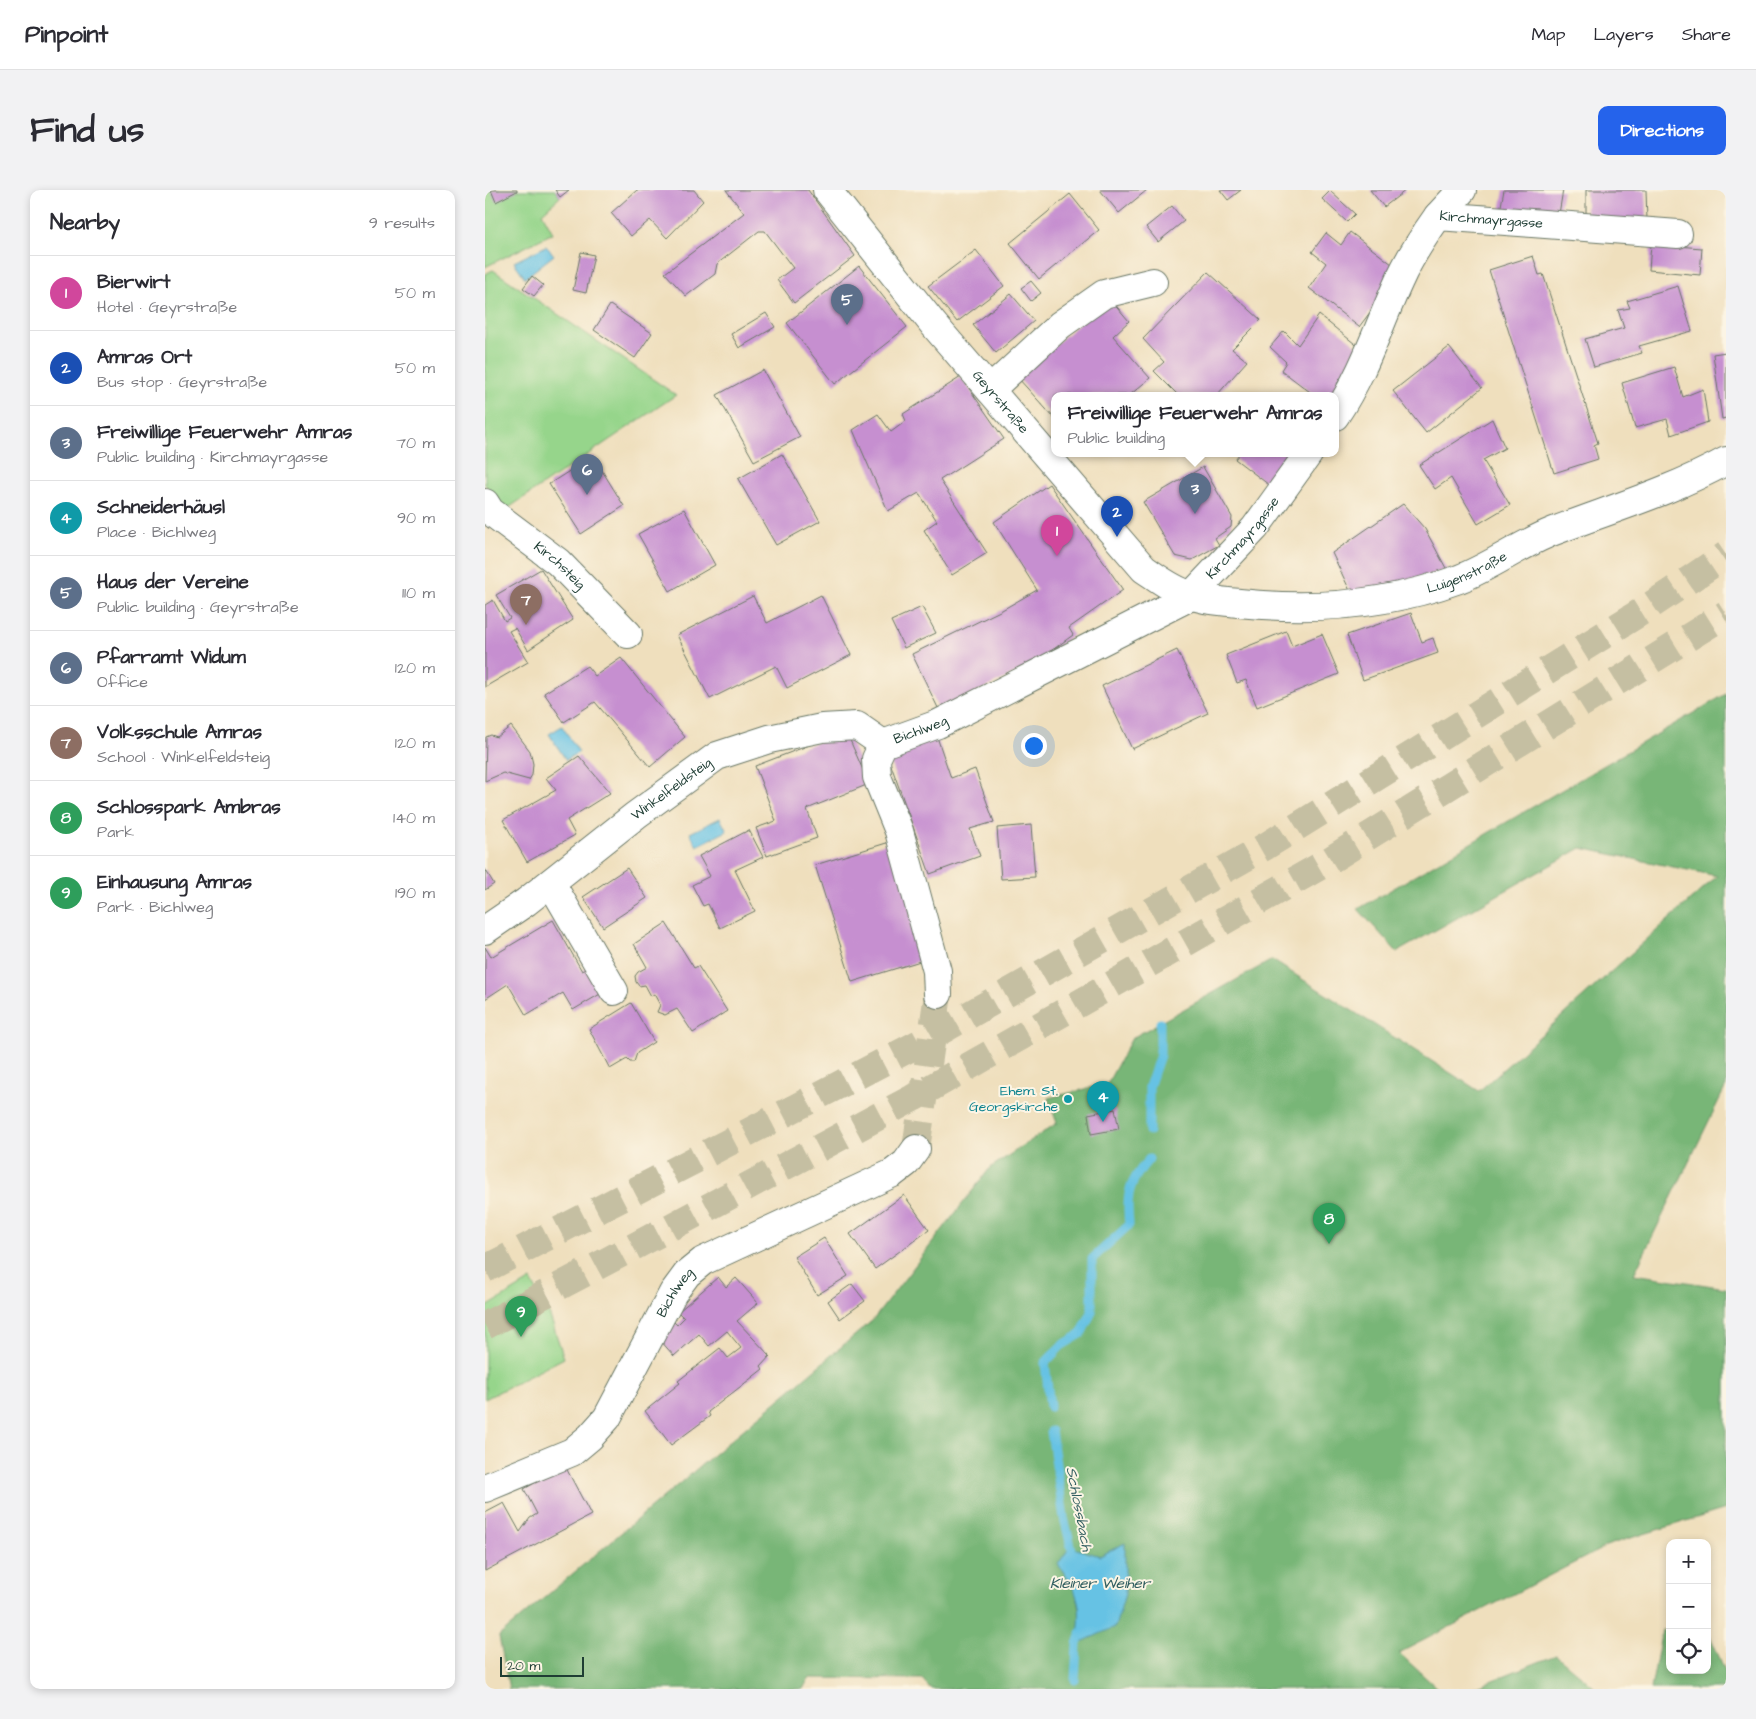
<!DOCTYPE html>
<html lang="en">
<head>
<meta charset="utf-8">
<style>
  body { margin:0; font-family:"Architects Daughter",sans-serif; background:#f2f2f3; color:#2b2b33 }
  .controls { position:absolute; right:15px; bottom:15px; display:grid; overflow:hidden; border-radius:10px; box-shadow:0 2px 8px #0003 }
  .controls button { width:45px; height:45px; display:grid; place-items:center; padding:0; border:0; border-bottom:1px solid #e1e1e2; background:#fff; color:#2b2b33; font:25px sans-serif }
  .scale { position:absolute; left:15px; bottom:12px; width:84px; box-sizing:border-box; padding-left:5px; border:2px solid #1f3d34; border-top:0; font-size:14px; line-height:18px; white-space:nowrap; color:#1f3d34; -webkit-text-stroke:4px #fcf5e5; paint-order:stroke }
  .you { position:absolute; left:548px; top:555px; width:18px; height:18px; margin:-12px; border:4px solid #fff; border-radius:50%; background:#1a73e8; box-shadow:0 0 0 8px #1a73e833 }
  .badge { display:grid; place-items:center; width:32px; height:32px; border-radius:50%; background:#2563eb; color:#fff; font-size:16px; font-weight:700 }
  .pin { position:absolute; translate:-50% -41px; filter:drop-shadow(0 1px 2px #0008) }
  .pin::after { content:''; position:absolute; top:26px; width:18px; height:15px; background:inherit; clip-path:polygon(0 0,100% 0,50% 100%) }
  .popup { position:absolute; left:566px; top:202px; width:288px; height:65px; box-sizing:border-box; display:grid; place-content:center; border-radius:10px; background:#fff; filter:drop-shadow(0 1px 4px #0005); font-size:16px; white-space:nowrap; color:#7c7c81 }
  .popup b { font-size:19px; color:#2b2b33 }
  .popup::after { content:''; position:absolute; left:50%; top:100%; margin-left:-10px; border:10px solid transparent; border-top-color:#fff }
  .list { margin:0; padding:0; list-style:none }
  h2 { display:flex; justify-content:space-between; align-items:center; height:65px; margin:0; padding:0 20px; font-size:21px }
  h2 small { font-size:16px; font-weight:400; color:#7c7c81 }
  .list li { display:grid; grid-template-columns:32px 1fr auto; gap:15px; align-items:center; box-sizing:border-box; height:75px; padding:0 20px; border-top:1px solid #e1e1e2 }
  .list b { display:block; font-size:19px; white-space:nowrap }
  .list p { margin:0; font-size:16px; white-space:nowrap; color:#7c7c81 }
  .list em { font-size:16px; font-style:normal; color:#7c7c81 }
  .icon { flex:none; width:28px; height:28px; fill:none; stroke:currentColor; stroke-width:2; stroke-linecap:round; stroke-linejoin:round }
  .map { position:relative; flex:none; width:1241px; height:1499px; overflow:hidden; border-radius:10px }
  header { display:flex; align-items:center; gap:30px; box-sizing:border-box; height:70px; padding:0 25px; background:#fff; border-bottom:1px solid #e1e1e2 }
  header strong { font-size:24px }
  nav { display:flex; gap:28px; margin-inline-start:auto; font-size:18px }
  .intro { display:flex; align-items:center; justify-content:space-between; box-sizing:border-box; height:120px; padding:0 30px }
  h1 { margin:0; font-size:35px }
  .button { padding:12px 22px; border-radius:10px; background:#2563eb; color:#fff; font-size:18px; font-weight:700 }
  main { display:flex; gap:30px; padding:0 30px }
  aside { flex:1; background:#fff; border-radius:10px; box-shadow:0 2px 8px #0003 }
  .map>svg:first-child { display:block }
  .green { fill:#96d58b; stroke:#5a8960 }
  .forest { fill:#78b677; stroke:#4c7a56; fill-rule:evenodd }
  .water { fill:#66c2e4; stroke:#42808c }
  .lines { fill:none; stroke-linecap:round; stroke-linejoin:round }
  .stream { stroke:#66c2e4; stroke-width:9 }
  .building { fill:#c68fd0 }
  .minor-tunnel { stroke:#c5bfa2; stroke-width:28; stroke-dasharray:28 14; stroke-linecap:butt }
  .highway-tunnel { stroke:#c5bfa2; stroke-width:28; stroke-dasharray:28 14; stroke-linecap:butt }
  .minor-casing { stroke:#687664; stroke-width:30 }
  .minor { stroke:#fff; stroke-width:28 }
  .culture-dot { fill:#0f9aa8; stroke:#fcf5e5; stroke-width:2 }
  .labels { text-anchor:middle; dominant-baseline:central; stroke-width:4; stroke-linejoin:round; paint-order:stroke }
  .street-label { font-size:14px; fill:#1f3d34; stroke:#fcf5e5 }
  .culture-label { font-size:14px; fill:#0d838f; stroke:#fcf5e5; text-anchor:end }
  .water-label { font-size:15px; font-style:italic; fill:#315e60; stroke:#fcf5e5 }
</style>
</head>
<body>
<header>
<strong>Pinpoint</strong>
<nav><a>Map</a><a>Layers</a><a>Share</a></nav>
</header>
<div class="intro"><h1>Find us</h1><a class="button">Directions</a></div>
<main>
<aside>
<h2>Nearby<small>9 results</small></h2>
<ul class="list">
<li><span class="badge" style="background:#d1479c">1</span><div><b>Bierwirt</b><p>Hotel · Geyrstraße</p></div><em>50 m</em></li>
<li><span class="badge" style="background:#1a4fb4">2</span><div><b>Amras Ort</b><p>Bus stop · Geyrstraße</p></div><em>50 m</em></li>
<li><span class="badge" style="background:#5c6f8a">3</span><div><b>Freiwillige Feuerwehr Amras</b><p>Public building · Kirchmayrgasse</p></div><em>70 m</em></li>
<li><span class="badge" style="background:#0f9aa8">4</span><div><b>Schneiderhäusl</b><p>Place · Bichlweg</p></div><em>90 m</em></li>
<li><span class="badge" style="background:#5c6f8a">5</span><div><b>Haus der Vereine</b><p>Public building · Geyrstraße</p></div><em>110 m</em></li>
<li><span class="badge" style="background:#5c6f8a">6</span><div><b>Pfarramt Widum</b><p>Office</p></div><em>120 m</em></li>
<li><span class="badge" style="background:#8d6e63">7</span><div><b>Volksschule Amras</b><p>School · Winkelfeldsteig</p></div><em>120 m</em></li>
<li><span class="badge" style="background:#2e9e5b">8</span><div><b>Schlosspark Ambras</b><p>Park</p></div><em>140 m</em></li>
<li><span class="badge" style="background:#2e9e5b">9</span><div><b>Einhausung Amras</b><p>Park · Bichlweg</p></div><em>190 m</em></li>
</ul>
</aside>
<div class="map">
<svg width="1241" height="1499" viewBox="0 0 1241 1499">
  <rect width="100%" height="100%" fill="#fcf5e5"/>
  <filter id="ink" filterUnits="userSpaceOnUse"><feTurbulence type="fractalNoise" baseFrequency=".02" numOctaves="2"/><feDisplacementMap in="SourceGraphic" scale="10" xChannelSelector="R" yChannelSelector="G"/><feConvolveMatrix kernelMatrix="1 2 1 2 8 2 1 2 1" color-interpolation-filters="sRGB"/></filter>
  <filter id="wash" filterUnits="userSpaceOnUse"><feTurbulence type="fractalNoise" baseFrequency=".0096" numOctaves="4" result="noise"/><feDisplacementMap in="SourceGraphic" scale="20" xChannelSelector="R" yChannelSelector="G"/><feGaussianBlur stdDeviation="1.12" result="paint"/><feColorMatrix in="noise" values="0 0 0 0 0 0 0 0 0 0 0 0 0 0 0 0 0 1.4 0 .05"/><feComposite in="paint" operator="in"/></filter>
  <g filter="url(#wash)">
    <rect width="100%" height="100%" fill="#efdfbd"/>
    <!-- green -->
    <g class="green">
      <polygon points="0,0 70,0 75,7 57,23 68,43 0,77"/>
      <polygon points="8,80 191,205 19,321 0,294 0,84"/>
      <polygon points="46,1090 65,1126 79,1168 0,1209 0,1118"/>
    </g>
    <!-- forest -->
    <g class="forest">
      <path d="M 1241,504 L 1241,896 L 1149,1084 L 1241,1098 L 1241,1319 L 1126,1354 L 914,1463 L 953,1499 L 446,1499 L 437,1489 L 324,1488 L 318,1499 L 24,1499 L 14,1446 L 388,1130 L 505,978 L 572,933 L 563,908 L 622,894 L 647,848 L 787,770 L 994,901 L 1232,686 L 1096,658 L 912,762 L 873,719 ZM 640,1354 L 593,1453 L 595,1426 L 591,1400 L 615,1366 Z"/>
      <polygon points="1185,1438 1185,1480 1222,1480 1222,1439 1241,1483 1241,1499 1166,1499 1177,1440"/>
      <polygon points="1071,1465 1111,1499 985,1499"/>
    </g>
    <!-- water -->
    <g class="water">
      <polygon points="61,56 69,65 40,88 29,72"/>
      <polygon points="77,536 94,562 81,570 64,544"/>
      <polygon points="235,628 242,641 212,656 205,643"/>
      <path d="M 640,1353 L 640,1404 L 630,1437 L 592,1454 C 597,1414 596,1407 573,1374 L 585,1357 L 615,1366 Z"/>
    </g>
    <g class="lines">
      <!-- stream -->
      <g class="stream">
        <polyline points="664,941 664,897 675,865 675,833"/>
        <path d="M 565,1217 L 560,1173 L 576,1156 L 596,1144 L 607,1122 L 607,1069 L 644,1035 C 641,1005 643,993 664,969"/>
        <polyline points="566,1241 579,1328 589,1368"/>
        <polyline points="590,1490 592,1454 596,1443"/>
      </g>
    </g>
    <g id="blocks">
      <!-- building -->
      <g class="building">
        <polygon points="6,0 32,0 32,1 11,12"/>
        <polygon points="70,0 84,0 75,7"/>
        <polygon points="152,0 209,0 218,11 182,48 165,30 146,46 126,23"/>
        <polygon points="241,0 323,0 370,66 309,113 292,90 308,78 280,41 274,41 232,74 230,84 201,106 180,83 259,23"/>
        <polygon points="615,0 662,0 634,23"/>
        <polygon points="735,0 756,0 743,10"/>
        <polygon points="885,0 921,0 899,17"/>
        <polygon points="1019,0 1078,0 1073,30 1015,21"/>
        <polygon points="1101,0 1161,0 1162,31 1101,31"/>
        <polygon points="845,1 870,24 862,32 837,9"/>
        <polygon points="585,4 614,40 554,89 525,53"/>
        <polygon points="687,16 699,31 673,52 661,37"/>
        <polygon points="865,42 916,81 874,137 824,98 841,73 827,62 841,43 856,55"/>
        <polygon points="1166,54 1217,58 1215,85 1164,80"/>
        <polygon points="491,60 519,96 472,132 443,96"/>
        <polygon points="96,62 109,65 101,103 88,100"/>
        <polygon points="1048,66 1054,85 1058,84 1113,253 1109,255 1113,269 1069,283 1004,80"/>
        <polygon points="374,76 422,137 350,194 302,133"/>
        <polygon points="723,82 776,130 747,159 762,171 732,205 693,205 669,181 679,172 658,149"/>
        <polygon points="47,86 58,95 49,106 38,98"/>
        <polygon points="546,91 556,103 546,111 536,98"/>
        <polygon points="1193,96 1207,141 1154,156 1157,163 1109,177 1100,149 1139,138 1133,120 1145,118 1142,111"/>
        <polygon points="526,104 549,131 511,163 488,135"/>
        <polygon points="627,111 644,131 628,146 665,188 645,205 570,205 570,229 533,188 607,122"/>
        <polygon points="125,115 167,143 150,168 109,140"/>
        <polygon points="281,123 290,137 254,158 246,144"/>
        <polygon points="834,125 875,158 852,194 856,197 850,205 829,205 796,180 801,172 785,157 799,141 813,155"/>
        <polygon points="964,157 997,198 941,243 908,201"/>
        <polygon points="1241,162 1241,228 1237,229 1228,164"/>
        <polygon points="1189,177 1198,207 1218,199 1223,232 1186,245 1182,229 1150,238 1137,193"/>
        <polygon points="278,180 315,247 269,271 232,205"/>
        <polygon points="476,187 519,249 455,290 502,363 467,385 439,340 452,331 434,303 403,321 368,240 393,224 406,242 421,231 418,224"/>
        <polygon points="1007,229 1020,258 998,270 1025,315 993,334 966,288 950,299 934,275"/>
        <polygon points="755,263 821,263 792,301 750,269"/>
        <polygon points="297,264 335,331 291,355 253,289"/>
        <polygon points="108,266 139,316 96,344 64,294"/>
        <polygon points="718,277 747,327 746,337 730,348 734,355 707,370 690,366 658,312"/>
        <polygon points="564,294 638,400 584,438 588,445 544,477 454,520 427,464 517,420 552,400 509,332"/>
        <polygon points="918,314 940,339 962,380 867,405 847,363"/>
        <polygon points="199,319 230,375 185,401 153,344"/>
        <polygon points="56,379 88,430 43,460 30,438 24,441 43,472 0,497 0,415 8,410 20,431 25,428 11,405"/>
        <polygon points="336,405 366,465 302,498 291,476 225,509 192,445 268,406 282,433"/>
        <polygon points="437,417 451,443 419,458 406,431"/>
        <polygon points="926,423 937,452 948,448 953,463 878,490 862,445"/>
        <polygon points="801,441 807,456 837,444 854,484 772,517 761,490 752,493 741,465"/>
        <polygon points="692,460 723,523 647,559 617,496"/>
        <polygon points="136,468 200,547 165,577 110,512 79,532 59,503 102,476 110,486"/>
        <polygon points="26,536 45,561 48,574 47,585 44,590 18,583 0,591 1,547 6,545 12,547"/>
        <polygon points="361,541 384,594 322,619 332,648 282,666 271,638 291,631 270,576"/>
        <polygon points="452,547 466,588 490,579 509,632 485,639 495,666 445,684 402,564"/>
        <polygon points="94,566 125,603 82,630 90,645 42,672 18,630 71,600 61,588"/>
        <polygon points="546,635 550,687 516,689 512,638"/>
        <polygon points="264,640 278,667 250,680 270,721 235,738 223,714 218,716 207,695 225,686 214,666"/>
        <polygon points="408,651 445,768 367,792 330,675"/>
        <polygon points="142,678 162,708 118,737 98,707"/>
        <polygon points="0,679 9,694 0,700"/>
        <polygon points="68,730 97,781 106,775 122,800 88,820 78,803 41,825 23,794 0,809 0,757 6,767"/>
        <polygon points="181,733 209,778 213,776 242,821 208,843 192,819 180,825 172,822 175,815 169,804 166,806 160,795 154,796 151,792 150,786 153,782 162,777 149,754"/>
        <polygon points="146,813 169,852 152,863 149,872 145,872 142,869 125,879 104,839"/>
        <polygon points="630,919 634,939 606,944 603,924"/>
        <polygon points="419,1005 444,1040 390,1079 365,1044"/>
        <polygon points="339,1048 363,1086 332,1105 309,1067"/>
        <polygon points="233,1087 241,1097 251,1088 273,1113 252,1131 285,1166 276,1176 278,1179 223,1222 225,1226 186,1255 160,1221 195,1193 193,1191 235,1158 243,1168 256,1158 242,1141 224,1156 214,1144 189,1166 175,1150 188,1131 192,1135 199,1128 193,1122"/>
        <polygon points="367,1094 380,1111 355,1129 343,1111"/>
        <polygon points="80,1276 106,1325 0,1381 0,1323 19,1313 35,1342 45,1328 52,1324 39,1299"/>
      </g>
    </g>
  </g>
  <g filter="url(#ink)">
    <use href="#blocks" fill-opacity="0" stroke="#687664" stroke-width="1"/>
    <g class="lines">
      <!-- minor-tunnel -->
      <polyline class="minor-tunnel" points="431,959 453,804"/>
      <!-- highway-tunnel -->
      <g class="highway-tunnel">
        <polyline points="0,1079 431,855 781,656 1162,418 1241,365"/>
        <polyline points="0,1136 428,908 837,675 1241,424"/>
      </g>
      <!-- minor casing -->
      <g class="minor-casing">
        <g id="minor">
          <path id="s1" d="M 342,0 L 449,135 L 659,379 C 674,389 688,400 705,405 C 720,411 738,411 754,413 C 829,421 903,415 974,389 C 1007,376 1036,354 1069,341 C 1126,319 1187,301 1241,271"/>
          <polyline points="953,26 977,0"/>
          <polyline points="505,200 575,135 619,104 668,92"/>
          <path id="s2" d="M 850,226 C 880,181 892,139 914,91 C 924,68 938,47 953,26 L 1193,44"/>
          <path id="s3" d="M 0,313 L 5,321 L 73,372 L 143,444"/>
          <polyline points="66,693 129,801"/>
          <path id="s4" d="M 0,740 L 41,712 L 151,625 L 232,566 L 284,549 L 337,538 L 372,536 L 398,554"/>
          <path id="s5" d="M 453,804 L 452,781 L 414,641 L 392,587 L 391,569 L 398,554 L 453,534 L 706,406 L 770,338 L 824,263"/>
          <path id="s6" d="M 0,1298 L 87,1262 L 105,1247 L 122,1228 L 188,1103 L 202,1084 L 218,1071 L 408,983 L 421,973 L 431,959"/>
        </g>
      </g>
      <!-- minor -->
      <use href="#minor" class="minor"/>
    </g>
  </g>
  <!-- markers -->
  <circle class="culture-dot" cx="583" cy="909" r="5"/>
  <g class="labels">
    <!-- street labels -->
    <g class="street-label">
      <text stroke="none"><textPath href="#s2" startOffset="279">Kirchmayrgasse</textPath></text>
      <text stroke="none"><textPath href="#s1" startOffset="274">Geyrstraße</textPath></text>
      <text stroke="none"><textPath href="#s5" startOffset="681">Kirchmayrgasse</textPath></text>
      <text stroke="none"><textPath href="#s3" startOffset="98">Kirchsteig</textPath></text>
      <text stroke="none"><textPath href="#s1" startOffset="830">Luigenstraße</textPath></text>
      <text stroke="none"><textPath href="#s5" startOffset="301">Bichlweg</textPath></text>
      <text stroke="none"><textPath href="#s4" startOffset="234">Winkelfeldsteig</textPath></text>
      <text stroke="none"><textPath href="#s6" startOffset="286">Bichlweg</textPath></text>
    </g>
    <!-- culture labels -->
    <g class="culture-label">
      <text x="573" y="901">Ehem. St.<tspan x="573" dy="16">Georgskirche</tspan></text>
    </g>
    <!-- water labels -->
    <g class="water-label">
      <text transform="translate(594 1319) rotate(79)">Schlossbach</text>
      <text x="615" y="1393">Kleiner Weiher</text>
    </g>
  </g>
</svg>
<div class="controls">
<button>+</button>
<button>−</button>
<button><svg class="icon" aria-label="locate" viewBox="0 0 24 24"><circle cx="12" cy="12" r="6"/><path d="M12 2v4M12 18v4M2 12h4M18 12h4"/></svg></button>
</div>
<div class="scale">20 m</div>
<div class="you"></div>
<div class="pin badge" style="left:572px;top:366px;background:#d1479c">1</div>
<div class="pin badge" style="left:632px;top:347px;background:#1a4fb4">2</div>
<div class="pin badge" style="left:710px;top:324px;background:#5c6f8a">3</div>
<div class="popup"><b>Freiwillige Feuerwehr Amras</b>Public building</div>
<div class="pin badge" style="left:618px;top:932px;background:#0f9aa8">4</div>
<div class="pin badge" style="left:362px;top:135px;background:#5c6f8a">5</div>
<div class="pin badge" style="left:102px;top:305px;background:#5c6f8a">6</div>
<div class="pin badge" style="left:41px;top:435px;background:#8d6e63">7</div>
<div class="pin badge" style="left:844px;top:1054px;background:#2e9e5b">8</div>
<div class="pin badge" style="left:36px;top:1147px;background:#2e9e5b">9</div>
</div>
</main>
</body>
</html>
